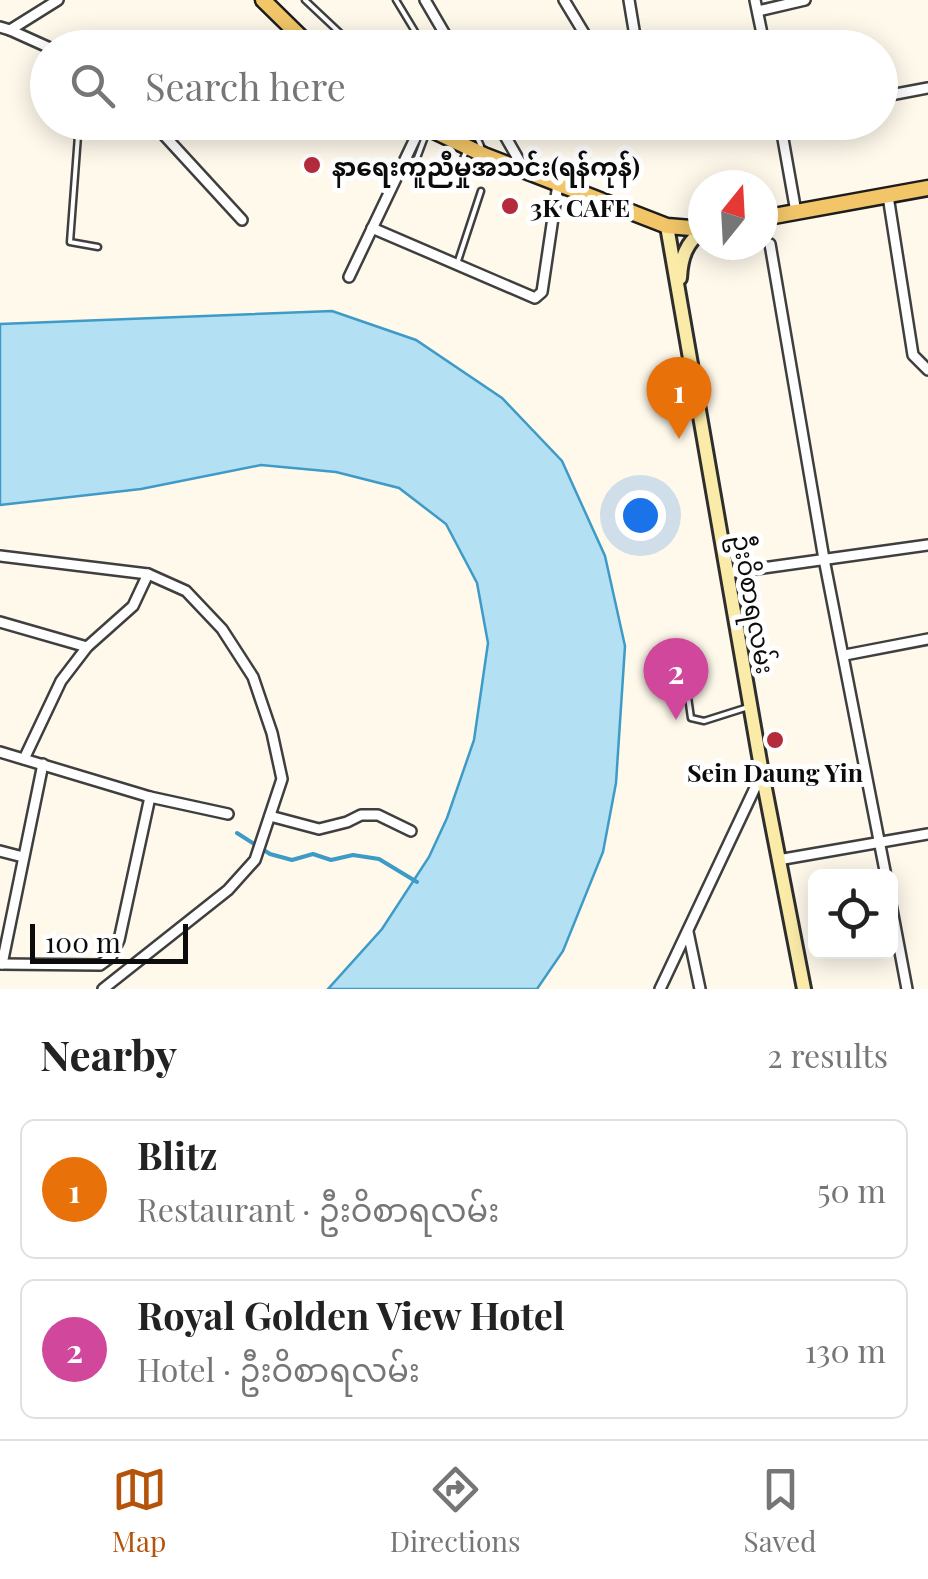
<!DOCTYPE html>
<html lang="en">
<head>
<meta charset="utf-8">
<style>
  body { margin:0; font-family:"Playfair Display","Noto Sans Myanmar",serif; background:#f6f6f6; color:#222 }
  .controls { position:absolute; right:30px; bottom:30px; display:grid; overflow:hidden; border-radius:15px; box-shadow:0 5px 25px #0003 }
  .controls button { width:90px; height:90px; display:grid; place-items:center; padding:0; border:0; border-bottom:2px solid #e0e0e0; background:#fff; color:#222; font:50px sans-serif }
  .compass { position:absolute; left:688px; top:170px; width:90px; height:90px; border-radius:50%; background:#fff; box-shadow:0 5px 25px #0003; rotate:18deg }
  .scale { position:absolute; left:30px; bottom:25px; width:158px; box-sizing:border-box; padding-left:10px; border:5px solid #0c0c0c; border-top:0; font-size:28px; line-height:35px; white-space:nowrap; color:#0c0c0c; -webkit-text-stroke:8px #fff; paint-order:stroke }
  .you { position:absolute; left:640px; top:515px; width:35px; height:35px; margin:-25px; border:8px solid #fff; border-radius:50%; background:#1a73e8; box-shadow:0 0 0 15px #1a73e833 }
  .badge { display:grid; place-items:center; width:65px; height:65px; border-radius:50%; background:#b45309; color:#fff; font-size:32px; font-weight:700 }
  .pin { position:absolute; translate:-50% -82px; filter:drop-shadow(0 2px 5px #0008) }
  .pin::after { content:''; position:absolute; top:52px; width:35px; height:30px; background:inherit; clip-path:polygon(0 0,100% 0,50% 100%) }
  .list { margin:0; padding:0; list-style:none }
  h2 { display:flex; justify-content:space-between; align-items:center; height:130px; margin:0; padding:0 40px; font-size:42px }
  h2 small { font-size:32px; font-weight:400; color:#767676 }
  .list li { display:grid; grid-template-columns:65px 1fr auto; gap:30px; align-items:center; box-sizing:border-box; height:140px; margin:0 20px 20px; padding:0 20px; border:2px solid #e0e0e0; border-radius:15px }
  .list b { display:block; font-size:38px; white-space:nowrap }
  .list p { margin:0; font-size:32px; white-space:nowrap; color:#767676 }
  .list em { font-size:32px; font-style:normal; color:#767676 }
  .icon { flex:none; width:55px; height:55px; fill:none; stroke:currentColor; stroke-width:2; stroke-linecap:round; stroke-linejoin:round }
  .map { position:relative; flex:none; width:928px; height:989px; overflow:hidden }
  .search { position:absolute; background:#fff; box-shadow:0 5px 25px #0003; left:30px; right:30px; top:30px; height:110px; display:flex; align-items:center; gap:25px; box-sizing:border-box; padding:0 35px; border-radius:55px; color:#767676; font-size:38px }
  .sheet { height:450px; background:#fff }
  nav { display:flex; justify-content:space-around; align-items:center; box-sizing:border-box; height:140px; border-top:2px solid #e0e0e0; background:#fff; font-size:28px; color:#767676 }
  nav a { display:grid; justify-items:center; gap:5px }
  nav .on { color:#b45309 }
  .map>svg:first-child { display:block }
  .water { fill:#b3e0f3; stroke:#3e9ac6; stroke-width:2.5 }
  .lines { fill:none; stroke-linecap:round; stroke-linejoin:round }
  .stream { stroke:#3e9ac6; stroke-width:4 }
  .service-casing { stroke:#3f3f3f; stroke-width:9 }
  .minor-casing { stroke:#3f3f3f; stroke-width:14 }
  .secondary-casing { stroke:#2e2e2e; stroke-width:18 }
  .primary-casing { stroke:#1d1d1d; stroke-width:19 }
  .service { stroke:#fff; stroke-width:4 }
  .minor { stroke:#fff; stroke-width:9 }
  .secondary { stroke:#fbeba9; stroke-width:12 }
  .primary { stroke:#f1c568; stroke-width:14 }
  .poi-dot { fill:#b42b3c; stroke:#fff; stroke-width:4 }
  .labels { text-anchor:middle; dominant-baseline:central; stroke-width:10; stroke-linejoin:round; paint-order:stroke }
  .poi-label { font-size:25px; font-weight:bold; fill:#0c0c0c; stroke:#fff; text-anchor:start }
  .street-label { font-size:25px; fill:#0c0c0c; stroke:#fff }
</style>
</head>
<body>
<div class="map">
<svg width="928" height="989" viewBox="0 0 928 989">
  <rect width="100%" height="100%" fill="#fef9eb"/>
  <!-- water -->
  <polygon class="water" points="332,311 416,340 502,398 562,461 605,556 625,646 616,783 603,852 563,951 537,989 328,989 382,929 429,857 447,818 474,740 488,643 477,583 446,524 399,488 336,472 261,465 141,489 0,505 0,324"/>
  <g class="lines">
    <!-- stream -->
    <polyline class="stream" points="237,833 270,854 292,860 313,854 331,860 353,855 379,859 417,882"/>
    <!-- service casing -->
    <g class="service-casing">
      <g id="service">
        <polyline points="305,0 356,48"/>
        <polyline points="396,0 425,48"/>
        <polyline points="79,122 70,242 98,247"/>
        <polyline points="344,122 348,125"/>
        <polyline points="470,122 481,146"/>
        <polyline points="277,126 280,122"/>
        <polyline points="417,174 414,166 426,134"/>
        <polyline points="444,186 454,182 466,151"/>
        <polyline points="457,264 481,191"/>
        <polyline points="685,676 691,718 704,721 745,708"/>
      </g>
    </g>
    <!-- minor casing -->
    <g class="minor-casing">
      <g id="minor">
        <polyline points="425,0 453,48"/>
        <polyline points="564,0 593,48"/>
        <polyline points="629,0 637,48"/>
        <polyline points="755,0 765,48"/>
        <polyline points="758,11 805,0"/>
        <polyline points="0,27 10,30 58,0"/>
        <polyline points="10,30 50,48"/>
        <polyline points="880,97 928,88"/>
        <polyline points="152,122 242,220"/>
        <polyline points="497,122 524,169"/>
        <polyline points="780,122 796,212"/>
        <polyline points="888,196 913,355 928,370"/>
        <polyline points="372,228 535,298 542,292 558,184"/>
        <polyline points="770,244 824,559 886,876"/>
        <polyline points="349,277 421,126"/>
        <polyline points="0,556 148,574 186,591 222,629 253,677 272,733 282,779 255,860 228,890 103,989"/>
        <polyline points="727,573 928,545"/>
        <polyline points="0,622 87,647"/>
        <polyline points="845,655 928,639"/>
        <polyline points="0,752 150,797 228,814"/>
        <polyline points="24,759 61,681 87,647 133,606 148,574"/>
        <polyline points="270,816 319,829 347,822 361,815 378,815 411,831"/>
        <polyline points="0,851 23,857"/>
        <polyline points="778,860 928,834"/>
        <polyline points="890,899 907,989"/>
        <polyline points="688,932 700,989"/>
        <polyline points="0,964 100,965 111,957 119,940 150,797"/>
        <polyline points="2,964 43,764"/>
        <polyline points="660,989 762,773"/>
      </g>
    </g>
    <!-- secondary casing -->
    <g class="secondary-casing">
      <g id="secondary">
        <polyline points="667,226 762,773 804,989"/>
        <path d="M 680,278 C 681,258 686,242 703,231"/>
      </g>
    </g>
    <!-- primary casing -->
    <g class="primary-casing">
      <g id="primary">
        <polyline points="263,0 312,48"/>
        <polyline points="415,122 484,155 667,226 703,229"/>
        <polyline points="763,218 928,188"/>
      </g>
    </g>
    <!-- service -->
    <use href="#service" class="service"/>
    <!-- minor -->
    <use href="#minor" class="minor"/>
    <!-- secondary -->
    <use href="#secondary" class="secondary"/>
    <!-- primary -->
    <use href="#primary" class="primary"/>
  </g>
  <!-- markers -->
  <g class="poi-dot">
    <circle cx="312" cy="165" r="10"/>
    <circle cx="510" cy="206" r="10"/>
    <circle cx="775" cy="740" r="10"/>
  </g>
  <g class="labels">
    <!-- poi labels -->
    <g class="poi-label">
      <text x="332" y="165">နာရေးကူညီမှုအသင်း(ရန်ကုန်)</text>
      <text x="530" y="206">3K CAFE</text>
      <text x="775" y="771" text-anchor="middle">Sein Daung Yin</text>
    </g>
    <!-- street labels -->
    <g class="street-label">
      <text transform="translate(755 604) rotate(80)">ဦးဝိစာရလမ်း</text>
    </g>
  </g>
</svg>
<div class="controls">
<button><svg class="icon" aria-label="locate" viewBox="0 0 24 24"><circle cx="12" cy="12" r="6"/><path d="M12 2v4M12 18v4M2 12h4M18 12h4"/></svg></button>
</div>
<svg class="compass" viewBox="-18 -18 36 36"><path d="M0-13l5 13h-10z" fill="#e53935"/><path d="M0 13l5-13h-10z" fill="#767676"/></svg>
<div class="scale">100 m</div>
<div class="you"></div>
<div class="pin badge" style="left:679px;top:439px;background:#e8710a">1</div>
<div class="pin badge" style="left:676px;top:720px;background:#d1479c">2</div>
<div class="search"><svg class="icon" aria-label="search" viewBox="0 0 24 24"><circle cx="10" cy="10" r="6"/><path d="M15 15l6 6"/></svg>Search here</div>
</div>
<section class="sheet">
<h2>Nearby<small>2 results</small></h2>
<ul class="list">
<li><span class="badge" style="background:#e8710a">1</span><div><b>Blitz</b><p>Restaurant · ဦးဝိစာရလမ်း</p></div><em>50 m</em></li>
<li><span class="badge" style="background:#d1479c">2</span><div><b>Royal Golden View Hotel</b><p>Hotel · ဦးဝိစာရလမ်း</p></div><em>130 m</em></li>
</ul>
</section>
<nav>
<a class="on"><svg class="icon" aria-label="map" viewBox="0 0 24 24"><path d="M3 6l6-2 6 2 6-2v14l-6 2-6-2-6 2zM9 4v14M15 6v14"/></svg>Map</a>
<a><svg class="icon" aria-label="directions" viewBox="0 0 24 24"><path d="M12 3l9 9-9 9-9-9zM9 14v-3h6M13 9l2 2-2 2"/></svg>Directions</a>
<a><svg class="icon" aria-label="saved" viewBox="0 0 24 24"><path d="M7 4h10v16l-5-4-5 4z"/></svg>Saved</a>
</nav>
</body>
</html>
